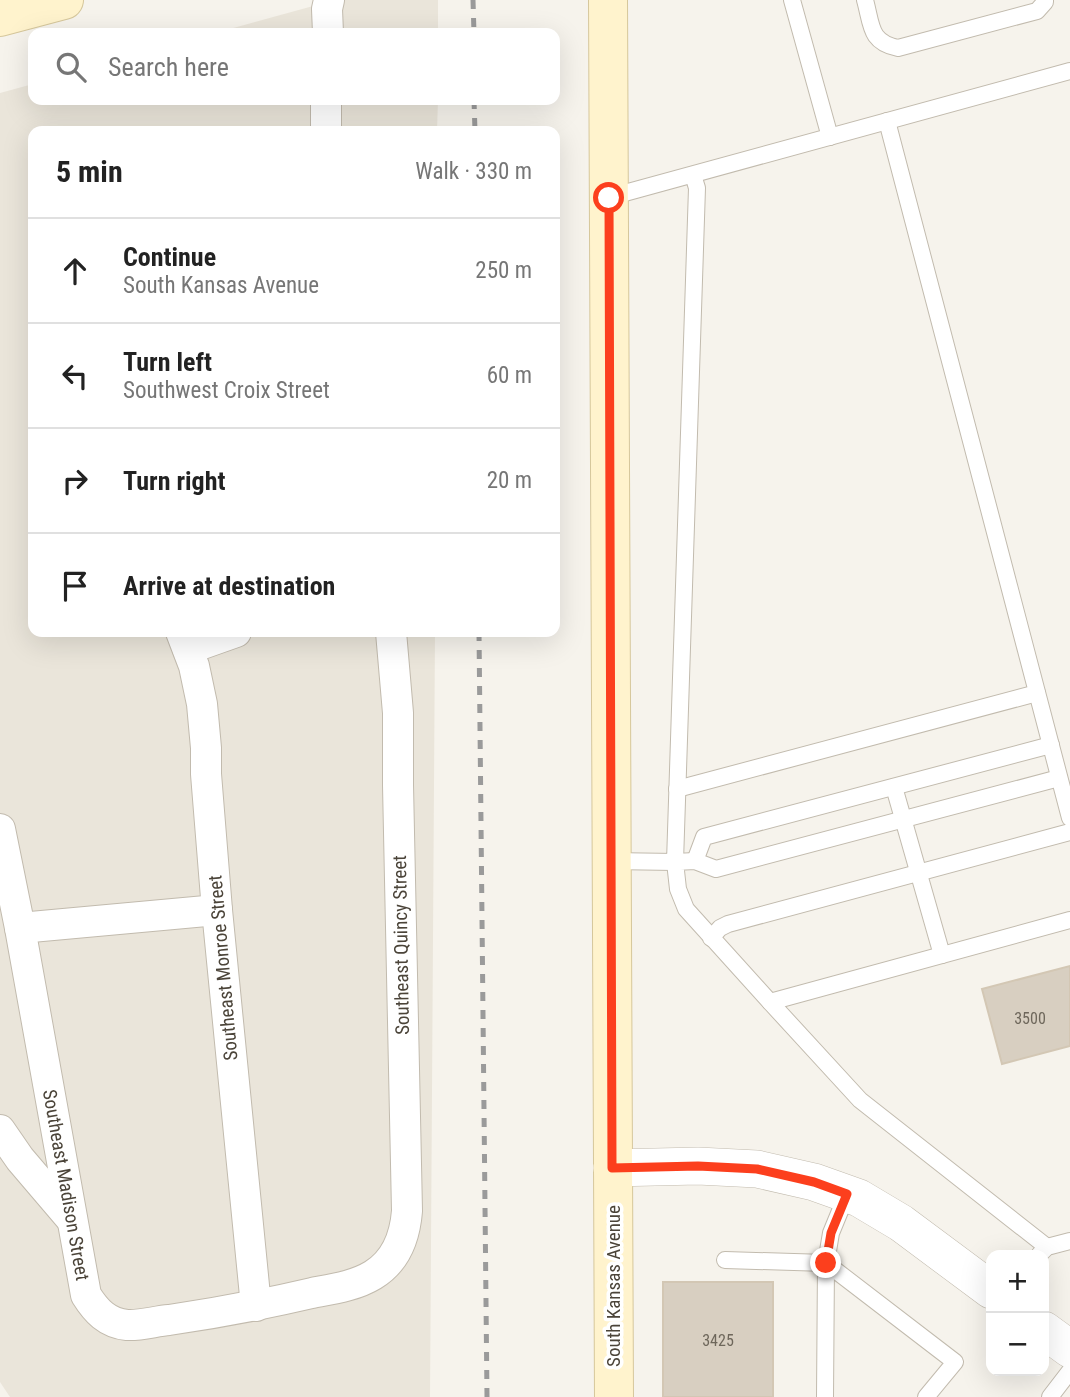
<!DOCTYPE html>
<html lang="en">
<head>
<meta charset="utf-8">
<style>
  body { margin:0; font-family:"Roboto Condensed",sans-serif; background:#f2f2f2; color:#222 }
  .controls { position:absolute; right:21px; bottom:21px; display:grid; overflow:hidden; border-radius:14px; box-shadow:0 7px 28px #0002 }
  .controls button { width:63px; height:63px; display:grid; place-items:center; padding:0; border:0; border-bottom:2px solid #e0e0e0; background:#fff; color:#222; font:35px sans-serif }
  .stop { position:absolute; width:21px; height:21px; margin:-16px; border:5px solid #fc3f1d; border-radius:50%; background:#fff }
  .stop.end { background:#fc3f1d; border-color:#fff; box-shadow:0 2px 7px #0008 }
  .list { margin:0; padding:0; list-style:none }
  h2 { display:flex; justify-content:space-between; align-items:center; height:91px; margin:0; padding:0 28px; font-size:30px }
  h2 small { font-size:23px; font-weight:400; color:#767676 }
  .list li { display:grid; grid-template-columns:46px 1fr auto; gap:21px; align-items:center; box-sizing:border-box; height:105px; padding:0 28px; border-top:2px solid #e0e0e0 }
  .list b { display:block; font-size:26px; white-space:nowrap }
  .list p { margin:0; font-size:23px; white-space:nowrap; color:#767676 }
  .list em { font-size:23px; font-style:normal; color:#767676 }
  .icon { flex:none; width:38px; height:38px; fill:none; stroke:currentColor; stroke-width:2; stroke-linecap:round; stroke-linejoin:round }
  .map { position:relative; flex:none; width:1070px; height:1397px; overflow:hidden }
  .search { position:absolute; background:#fff; box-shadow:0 7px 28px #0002; left:28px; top:28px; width:532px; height:77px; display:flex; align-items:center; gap:18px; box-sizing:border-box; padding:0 24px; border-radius:14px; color:#767676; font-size:26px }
  .panel { position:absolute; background:#fff; box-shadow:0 7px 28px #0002; left:28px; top:126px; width:532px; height:511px; border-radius:14px }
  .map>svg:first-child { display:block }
  .residential { fill:#eae5da }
  .building { fill:#d8cfc1; stroke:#d3c7b4; stroke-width:2 }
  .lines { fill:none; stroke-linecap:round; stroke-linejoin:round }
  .service-casing { stroke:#c2bbae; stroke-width:18 }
  .minor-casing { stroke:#c2bbae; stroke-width:32 }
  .tertiary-casing { stroke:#c2bbae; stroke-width:38 }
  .secondary-casing { stroke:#d6c79b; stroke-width:40 }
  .service { stroke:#fff; stroke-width:16 }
  .minor { stroke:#fff; stroke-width:30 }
  .tertiary { stroke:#fff; stroke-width:37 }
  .secondary { stroke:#fff3cd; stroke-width:38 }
  .rail { stroke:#9a9a9a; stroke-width:5; stroke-dasharray:9 9; stroke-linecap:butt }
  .route { stroke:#fc3f1d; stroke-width:9 }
  .labels { text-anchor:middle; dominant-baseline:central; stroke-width:7; stroke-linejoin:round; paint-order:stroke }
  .number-label { font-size:16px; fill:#6e675b }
  .street-label { font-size:19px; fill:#4b4439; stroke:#fff }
</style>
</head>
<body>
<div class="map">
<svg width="1070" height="1397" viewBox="0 0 1070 1397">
  <rect width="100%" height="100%" fill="#f6f3ec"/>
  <!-- residential -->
  <g class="residential">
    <polygon points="335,0 438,0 438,33 215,33"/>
    <polygon points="33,84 33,100 438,100 437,131 33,131 33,632 435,632 430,1397 10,1397 0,1382 0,93"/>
  </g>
  <!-- building -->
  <g class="building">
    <polygon points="1070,966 1070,1046 1002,1064 982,989"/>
    <rect x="663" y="1282" width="110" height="115"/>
  </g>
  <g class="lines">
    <!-- service casing -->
    <g class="service-casing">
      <g id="service">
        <polyline points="792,0 830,137"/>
        <path d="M 865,0 C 872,25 869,42 898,48 L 1037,11 L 1045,2 L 1045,0"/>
        <polyline points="887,121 1070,818"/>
        <polyline points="610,197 1070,71"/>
        <polyline points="1059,778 716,869 695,861 675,862 678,889 686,909 770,1002 1070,920"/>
        <polyline points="894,787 942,955"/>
        <polyline points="677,789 1037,693"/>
        <polyline points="611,861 675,862 697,188 693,175"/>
        <polyline points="695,861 704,837 1051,745"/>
        <polyline points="711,938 720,928 728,924 1070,832"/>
        <polyline points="770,1002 860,1100 1047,1247"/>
        <polyline points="1039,1255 1047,1247 1070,1241"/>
        <polyline points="725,1260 826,1263 955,1362 926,1397"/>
        <polyline points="825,1397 826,1263 831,1233 847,1194"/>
        <polyline points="1050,1397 1070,1371"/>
      </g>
    </g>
    <!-- minor casing -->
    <g class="minor-casing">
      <g id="minor">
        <polyline points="328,33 327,9 329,0"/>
        <polyline points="326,131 326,100"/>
        <polyline points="181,632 194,666 202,704 206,748 206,774 217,910 256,1306"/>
        <polyline points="188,649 236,632"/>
        <path d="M 0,829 L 20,928 L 86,1295 C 96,1311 107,1323 127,1325 C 140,1326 156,1321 169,1320 C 217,1313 265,1304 312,1293 C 333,1289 355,1286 373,1275 C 396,1261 405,1236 407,1211 L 398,785 L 398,713 L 391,632"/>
        <polyline points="20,928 217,910"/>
        <polyline points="0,1130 20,1159 72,1220"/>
      </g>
    </g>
    <!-- tertiary casing -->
    <g class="tertiary-casing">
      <g id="tertiary">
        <polyline points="612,1168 698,1166 757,1169 814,1182 859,1198 901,1223 991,1290"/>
        <polyline points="1044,1330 1070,1349"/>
      </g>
    </g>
    <!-- secondary casing -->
    <g class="secondary-casing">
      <g id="secondary">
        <polyline points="608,0 614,1397"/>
        <polyline points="0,17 64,0"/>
      </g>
    </g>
    <!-- service -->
    <use href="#service" class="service"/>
    <!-- minor -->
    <use href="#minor" class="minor"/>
    <!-- tertiary -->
    <use href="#tertiary" class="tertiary"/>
    <!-- secondary -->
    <use href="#secondary" class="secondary"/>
    <!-- rail -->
    <g class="rail">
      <polyline points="473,0 474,33"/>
      <polyline points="474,100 475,131"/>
      <polyline points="479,632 487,1397"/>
    </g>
  </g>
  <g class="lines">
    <!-- route -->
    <polyline class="route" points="609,198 612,1168 698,1166 757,1169 814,1182 847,1194 831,1233 826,1263"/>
  </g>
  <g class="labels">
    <!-- number labels -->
    <g class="number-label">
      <text x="1030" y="1018">3500</text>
      <text x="718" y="1340">3425</text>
    </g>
    <!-- street labels -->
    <g class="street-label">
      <text transform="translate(401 945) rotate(-91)">Southeast Quincy Street</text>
      <text transform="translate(223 968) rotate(-95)">Southeast Monroe Street</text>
      <text transform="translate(66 1185) rotate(80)">Southeast Madison Street</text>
      <text transform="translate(613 1286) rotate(-90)">South Kansas Avenue</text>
    </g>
  </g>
</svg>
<div class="controls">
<button>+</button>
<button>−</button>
</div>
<div class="stop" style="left:609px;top:198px"></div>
<div class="stop end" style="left:826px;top:1263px"></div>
<div class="search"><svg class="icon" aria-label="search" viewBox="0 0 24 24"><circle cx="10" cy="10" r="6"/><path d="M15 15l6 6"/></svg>Search here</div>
<section class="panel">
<h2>5 min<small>Walk · 330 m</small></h2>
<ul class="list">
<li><svg class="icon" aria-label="ahead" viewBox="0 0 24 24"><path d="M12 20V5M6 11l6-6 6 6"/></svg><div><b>Continue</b><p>South Kansas Avenue</p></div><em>250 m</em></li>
<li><svg class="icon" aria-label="left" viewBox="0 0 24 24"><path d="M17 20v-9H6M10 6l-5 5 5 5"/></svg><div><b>Turn left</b><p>Southwest Croix Street</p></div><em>60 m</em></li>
<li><svg class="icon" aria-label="right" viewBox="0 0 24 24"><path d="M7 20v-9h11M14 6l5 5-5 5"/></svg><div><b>Turn right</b></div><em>20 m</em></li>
<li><svg class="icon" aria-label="arrive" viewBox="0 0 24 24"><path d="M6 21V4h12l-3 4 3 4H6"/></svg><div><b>Arrive at destination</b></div></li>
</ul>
</section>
</div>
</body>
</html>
